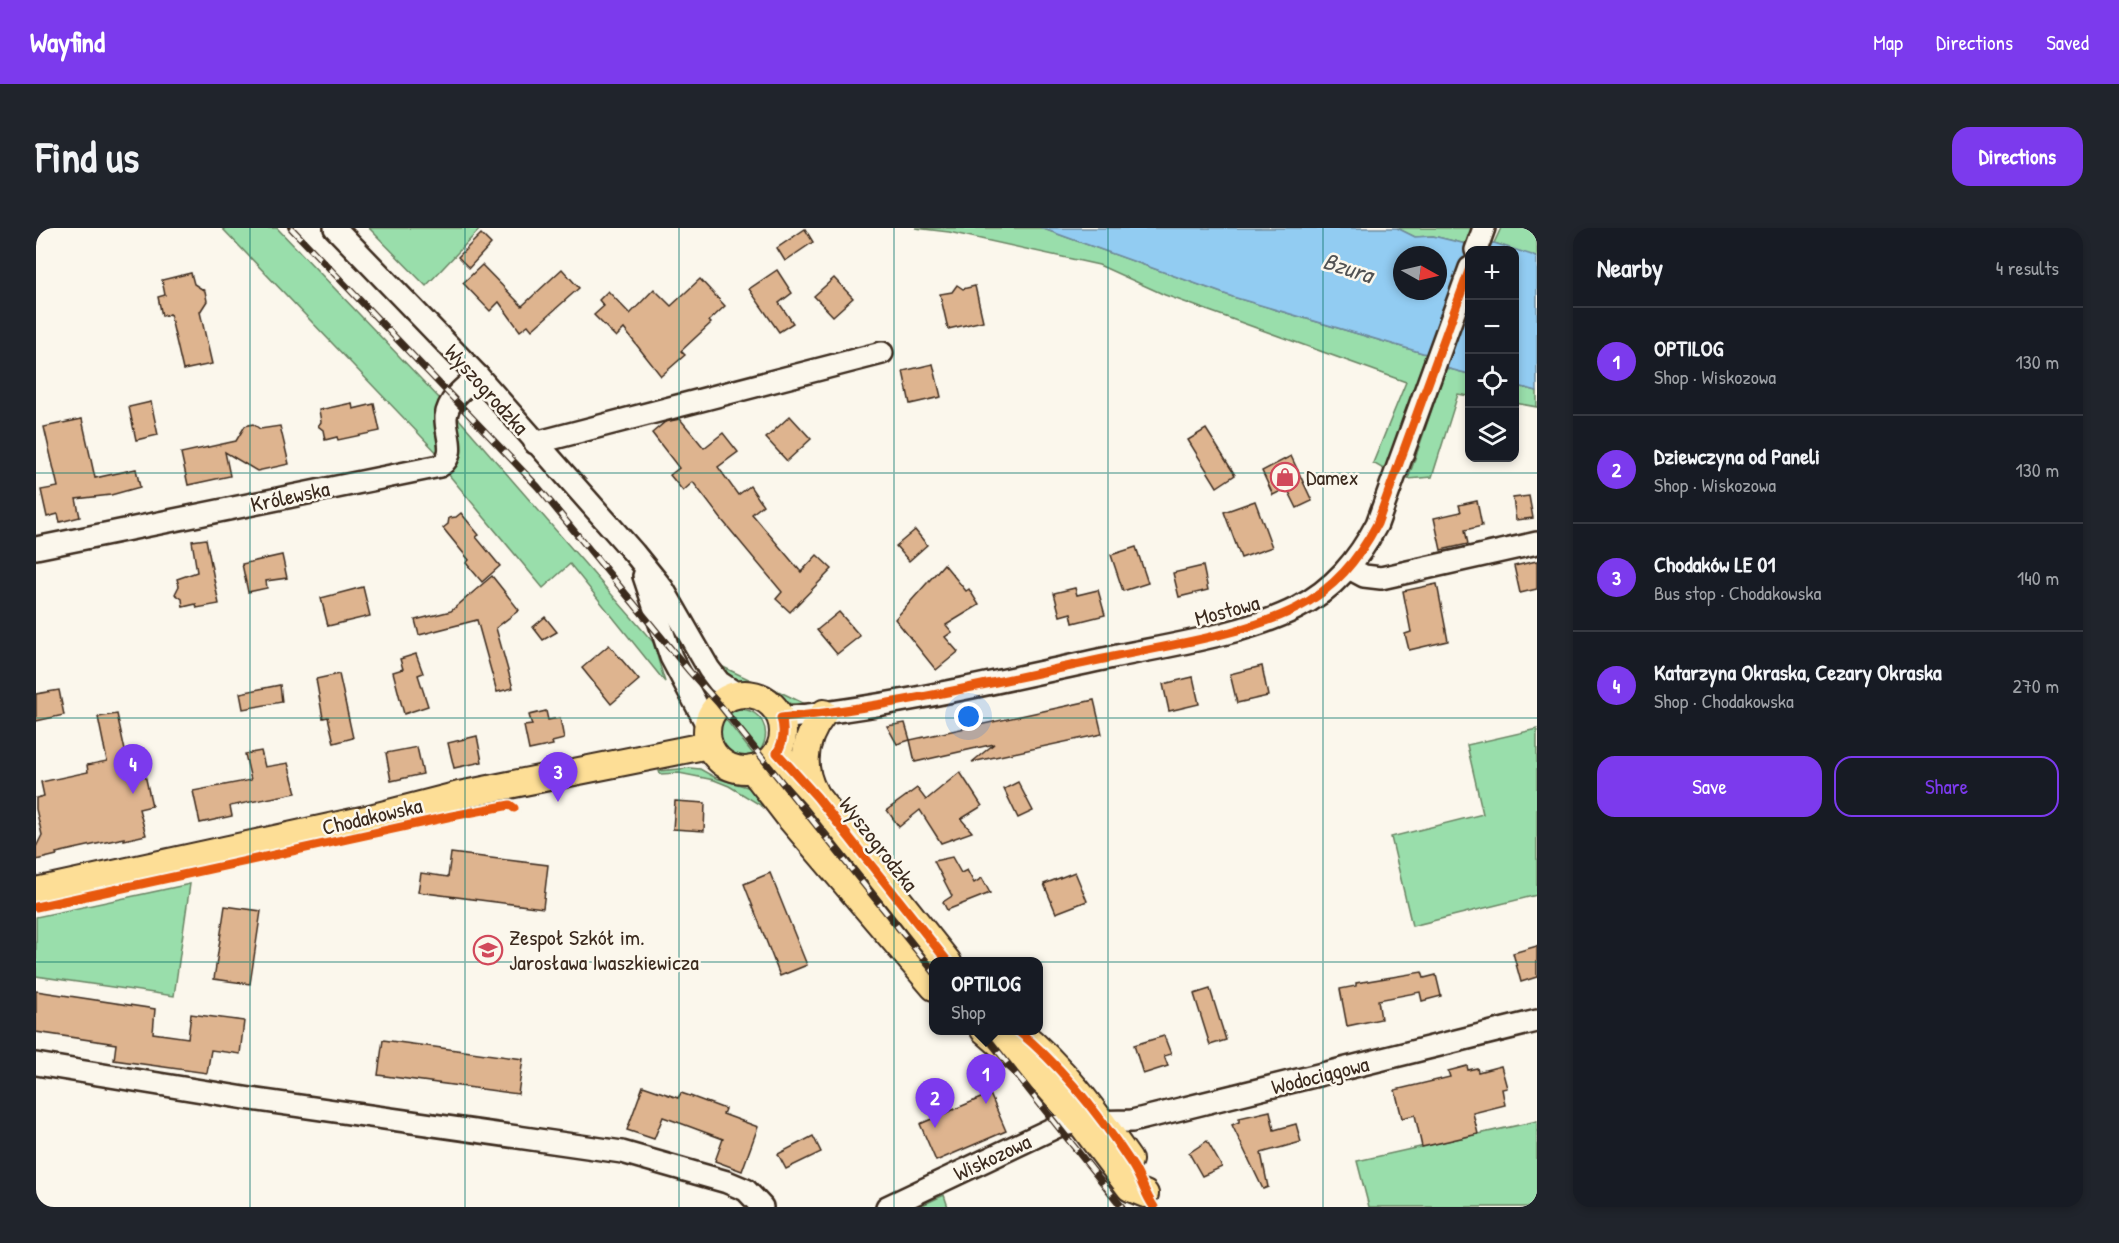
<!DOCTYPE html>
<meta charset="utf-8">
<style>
:root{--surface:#171b24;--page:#20242c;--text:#f1f3f6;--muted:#9ea1a6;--line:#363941;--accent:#7c3aed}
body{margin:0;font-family:"Patrick Hand",sans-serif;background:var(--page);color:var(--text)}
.controls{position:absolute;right:18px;top:18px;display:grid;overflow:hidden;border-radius:12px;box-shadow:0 3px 9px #0003}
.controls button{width:54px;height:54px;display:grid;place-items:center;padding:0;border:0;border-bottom:2px solid var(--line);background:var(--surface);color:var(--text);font:30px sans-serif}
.compass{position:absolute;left:1357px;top:18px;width:54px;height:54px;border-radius:50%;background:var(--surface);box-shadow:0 3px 9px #0003;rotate:98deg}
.you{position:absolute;left:933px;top:489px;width:21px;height:21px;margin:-15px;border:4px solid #fff;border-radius:50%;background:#1a73e8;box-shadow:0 0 0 9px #1a73e833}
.badge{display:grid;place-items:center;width:39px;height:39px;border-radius:50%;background:var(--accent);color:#fff;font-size:20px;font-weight:700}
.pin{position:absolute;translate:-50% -50px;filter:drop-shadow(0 2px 3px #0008)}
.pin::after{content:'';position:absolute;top:32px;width:21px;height:18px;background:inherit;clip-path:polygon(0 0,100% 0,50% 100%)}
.popup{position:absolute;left:893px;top:729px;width:114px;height:78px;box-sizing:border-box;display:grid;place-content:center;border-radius:12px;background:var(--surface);filter:drop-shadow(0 2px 4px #0005);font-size:20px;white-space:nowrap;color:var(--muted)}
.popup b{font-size:22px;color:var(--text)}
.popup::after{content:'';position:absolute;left:50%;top:100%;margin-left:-12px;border:12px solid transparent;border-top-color:var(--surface)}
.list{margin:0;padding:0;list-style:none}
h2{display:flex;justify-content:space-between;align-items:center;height:78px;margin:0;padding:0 24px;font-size:26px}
h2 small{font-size:20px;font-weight:400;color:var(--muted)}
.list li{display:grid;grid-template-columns:39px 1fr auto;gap:18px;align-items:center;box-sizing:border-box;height:108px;padding:0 24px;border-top:2px solid var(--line)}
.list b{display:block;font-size:22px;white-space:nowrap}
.list p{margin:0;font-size:20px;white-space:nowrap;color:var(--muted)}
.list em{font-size:20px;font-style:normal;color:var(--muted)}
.actions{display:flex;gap:12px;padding:18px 24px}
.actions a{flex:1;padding:14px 0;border:2px solid var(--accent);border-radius:18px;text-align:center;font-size:21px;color:var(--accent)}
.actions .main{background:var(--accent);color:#fff}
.icon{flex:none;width:33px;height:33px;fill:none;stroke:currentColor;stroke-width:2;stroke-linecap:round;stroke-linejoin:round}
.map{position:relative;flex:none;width:1501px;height:979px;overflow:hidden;border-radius:18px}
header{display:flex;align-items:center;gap:36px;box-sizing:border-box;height:84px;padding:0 30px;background:var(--accent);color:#fff}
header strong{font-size:28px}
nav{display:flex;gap:33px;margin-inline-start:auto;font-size:21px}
.intro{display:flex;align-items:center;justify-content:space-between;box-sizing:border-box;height:144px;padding:0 36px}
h1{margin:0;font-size:42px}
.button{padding:15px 27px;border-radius:18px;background:var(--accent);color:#fff;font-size:21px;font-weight:700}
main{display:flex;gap:36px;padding:0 36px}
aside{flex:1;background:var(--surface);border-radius:18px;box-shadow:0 3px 9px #0003}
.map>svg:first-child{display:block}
</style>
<header>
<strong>Wayfind</strong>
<nav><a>Map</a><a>Directions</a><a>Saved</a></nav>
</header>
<div class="intro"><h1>Find us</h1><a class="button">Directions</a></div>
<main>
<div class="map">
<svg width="1501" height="979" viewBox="0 0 1501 979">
<rect width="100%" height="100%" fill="#fbf7ec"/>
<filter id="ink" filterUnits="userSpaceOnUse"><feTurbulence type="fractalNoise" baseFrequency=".0167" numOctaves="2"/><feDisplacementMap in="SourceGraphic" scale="12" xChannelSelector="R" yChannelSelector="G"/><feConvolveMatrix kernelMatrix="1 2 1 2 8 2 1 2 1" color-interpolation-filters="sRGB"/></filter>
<g filter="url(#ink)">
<!-- green -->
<g fill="#99deab" stroke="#6a8464" stroke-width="1.5">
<path d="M186,0H241L405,172C394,187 403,211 405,229Z"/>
<path d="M333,0H445L390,58Z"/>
<path d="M879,0H1005L1197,69L1390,126L1349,242L1337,235L1370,154L1129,67L1063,37L913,4Z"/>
<path d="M1361,0H1436L1430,16L1397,8L1379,9Z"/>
<path d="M1465,0H1501V30L1458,15Z"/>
<path d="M1410,140L1433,146V168L1422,166L1396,249L1372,251Z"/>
<path d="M1478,157L1501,163V179L1479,175Z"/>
<path d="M416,183L617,414L629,454L534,336L507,360L408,241Z"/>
<path d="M687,439L721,455L698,453L681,442Z"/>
<path d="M736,460L771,477C757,477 748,475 737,468Z"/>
<path d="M700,481C725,480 737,502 724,523L693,484Z"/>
<path d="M687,488L718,527C690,539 670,512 687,488Z"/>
<path d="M1501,501V667L1376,698L1355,609L1447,586L1431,517Z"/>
<path d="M654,540L664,541L680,550L715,560L744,589L693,558L678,552L643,545L624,546L623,543Z"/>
<path d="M154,656L138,768L0,748V689Z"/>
<path d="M1501,893V979H1333L1321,933Z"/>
<path d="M908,967L912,979H882Z"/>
</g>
<!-- water -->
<path fill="#92ccf2" stroke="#6f8b9d" stroke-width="1.5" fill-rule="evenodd" d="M1005,0H1361L1379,9L1397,8L1430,16L1458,15L1496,27L1501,30V163L1479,157L1478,22H1434L1433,146L1410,140L1390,126L1197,69ZM1366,27H1402V63H1366Z"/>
<!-- building -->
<g fill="#deb48f" stroke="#3b2a1e" stroke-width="1.5">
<path d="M769,1L777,14L749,33L741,20Z"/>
<path d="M445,6L455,16L433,40L422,29Z"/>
<path d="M446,37L486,78L526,41L543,60L496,102L492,97L484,103L463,74L454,83L427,55Z"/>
<path d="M741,42L756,65L743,75L757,95L743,104L713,61Z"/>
<path d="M155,45L158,56L169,63L171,73L164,84L176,136L147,142L134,86L126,88L122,69L129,67L126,52Z"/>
<path d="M798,50L817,70L797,88L778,68Z"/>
<path d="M664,51L689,78L673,93L675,95L645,123L649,127L625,148L588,101L580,109L558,87L568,78L563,72L572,63L594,86L618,61L635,78Z"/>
<path d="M921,57L927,61L939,58L947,93L912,101L904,66L916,64Z"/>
<path d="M897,136L905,169L874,176L867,143Z"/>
<path d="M115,174L122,207L100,212L93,179Z"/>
<path d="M316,175L317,181L338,176L344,203L302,212L301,209L289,212L287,202L282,198L285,194L283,182Z"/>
<path d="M754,188L775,211L751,233L730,210Z"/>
<path d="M46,191L59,250L100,241L104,259L75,267L40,271L44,289L24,294L22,286L11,289L5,262L22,259L8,199Z"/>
<path d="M644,191L668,220L687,205L702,224L682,239L702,267L714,258L727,277L716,286L765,344L781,327L796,341L754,384L740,371L746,364L686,292L657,254L647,263L634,247L643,240L616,205L629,194Z"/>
<path d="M217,196L224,201L244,198L253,236L221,243L189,224L194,248L152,257L145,225L200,213L209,198Z"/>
<path d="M1170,201L1199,247L1181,259L1152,212Z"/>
<path d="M1255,228L1276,273L1261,280L1251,260L1237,267L1226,243Z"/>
<path d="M1493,268L1497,290L1480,292L1477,270Z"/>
<path d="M1219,273L1236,319L1205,330L1188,284Z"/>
<path d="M1441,273L1446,298L1429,302L1432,316L1405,322L1398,290L1425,284L1423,277Z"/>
<path d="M425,285L443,307L440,309L464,338L446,354L430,335L433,332L407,300L412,296L413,290L420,289Z"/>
<path d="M879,302L891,317L873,333L860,318Z"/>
<path d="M170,311L183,376L161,380L160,376L147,379L146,371L139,366L143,358L141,351L161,344L156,313Z"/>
<path d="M1100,319L1112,355L1087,363L1075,327Z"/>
<path d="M246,327L251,350L230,353L231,360L212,364L206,336Z"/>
<path d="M1501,333V361L1484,365L1478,338Z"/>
<path d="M908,336L930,363L933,361L943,377L910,397L916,404L909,409L922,424L900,442L859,391Z"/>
<path d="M1167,338L1172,362L1143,369L1137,345Z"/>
<path d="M456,348L483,382L460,400L477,460L461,464L441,392L383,407L379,392L415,383Z"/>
<path d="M1401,356L1412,413L1373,422L1369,406L1375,404L1367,363Z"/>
<path d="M327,359L334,388L292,398L285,370Z"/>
<path d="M1039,360L1041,367L1062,362L1069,387L1037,395L1035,385L1024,388L1018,365Z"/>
<path d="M803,384L824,408L801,426L781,402Z"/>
<path d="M509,389L521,404L507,412L497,399Z"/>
<path d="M573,417L603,452L575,476L546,440Z"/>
<path d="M380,426L387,445L382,447L392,478L368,486L357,444L367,441L364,431Z"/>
<path d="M1226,438L1232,468L1201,475L1194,446Z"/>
<path d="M303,446L317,510L298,515L292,489L287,490L280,451Z"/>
<path d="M1157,449L1163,476L1133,483L1127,456Z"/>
<path d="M244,457L246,474L207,481L204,465Z"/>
<path d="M23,462L28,487L0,493V466Z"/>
<path d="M1058,472L1066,506L936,534L958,516L879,534L874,512Z"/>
<path d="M510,483L512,492L524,490L528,511L516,514L517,517L493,522L488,498L496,497L493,487Z"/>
<path d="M81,486L90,527L104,524L116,578L103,581L110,607L88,612V610L20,625L21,627L0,632V619L6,607L0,581V570L8,568L5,554L52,544L51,537L71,533L62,489Z"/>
<path d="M869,495L874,512L861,516L851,498Z"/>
<path d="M441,508L446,534L418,540L412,515Z"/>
<path d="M381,519L387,546L355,553L350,525Z"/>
<path d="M225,523L229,539L252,535L260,565L194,578L196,588L164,595L157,563L215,552L209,526Z"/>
<path d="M924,544L946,578L925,591L936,604L905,615L884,582L863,599L851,582L881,560L890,572Z"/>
<path d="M982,554L997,583L982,590L968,561Z"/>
<path d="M639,573L669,575L668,603L637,601Z"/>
<path d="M415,625L512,637L507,680L382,664L385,645L412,649Z"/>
<path d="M916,629L925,645L931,642L938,655L946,650L954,665L911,682L907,674L916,668L898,633Z"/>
<path d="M1039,644L1051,673L1020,685L1008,656Z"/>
<path d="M734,645L771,737L744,748L708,656Z"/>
<path d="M189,678L225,683L214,756L178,751Z"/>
<path d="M1501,718V749L1485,754L1477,725Z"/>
<path d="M1386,744L1388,750L1400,747L1405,768L1386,773L1384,764L1342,772L1345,791L1311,798L1304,761L1320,758V755Z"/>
<path d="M1174,761L1190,812L1174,817L1158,766Z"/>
<path d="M0,763L119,781L117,805L152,810L155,786L208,793L204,826L175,822L171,845L78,832L80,816L0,804Z"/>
<path d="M1128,808L1135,826L1128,828L1132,838L1107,846L1098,817Z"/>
<path d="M347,812L487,831L482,866L342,847Z"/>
<path d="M1431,838L1432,842L1441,840L1442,844L1465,838L1471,860L1466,861L1469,877L1437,885L1442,906L1386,919L1379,887L1366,890L1359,862L1414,849L1412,843Z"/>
<path d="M607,858L642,870L645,865L654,868L689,881L687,886L722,899L706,943L679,933L687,911L644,895L627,889L618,911L591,902Z"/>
<path d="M954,866L970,903L900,933L884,896Z"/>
<path d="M1234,883L1238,902L1260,896L1265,914L1225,925L1232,959L1227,961L1196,897L1203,894V890Z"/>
<path d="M777,908L785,924L750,941L742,926Z"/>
<path d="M1171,913L1186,939L1166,948L1153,925Z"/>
</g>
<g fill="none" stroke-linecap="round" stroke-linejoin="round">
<!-- minor casing -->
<g stroke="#3b2a1e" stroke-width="26">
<g id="minor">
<path d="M299,0L442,148L598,325L627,361L673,441L683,454L701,466"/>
<path d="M1440,22L1448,0"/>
<path d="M499,215L846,125"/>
<path d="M0,320L404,238C422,226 409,206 410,189C412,171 429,159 442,148"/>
<path d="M1313,340L1328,348L1345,350L1501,315"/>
<path d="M608,348L635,429L671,497"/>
<path d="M745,490C857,479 967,452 1077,429C1134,417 1210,406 1261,380C1298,361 1322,332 1341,296L1434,40"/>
<path d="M0,836L215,871L586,924L691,954L710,962L726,979"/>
<path d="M851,979L1022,898L1044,894L1096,893L1501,793"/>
</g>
</g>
<!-- major casing -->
<g stroke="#3b2a1e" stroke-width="30">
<g id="major">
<circle cx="709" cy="504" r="38"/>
<path d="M741,525L781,569L912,734"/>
<path d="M716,541L754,590L898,759"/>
<path d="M778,564C763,536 769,509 788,485"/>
<path d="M0,663L326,592L423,567L673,517"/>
<path d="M948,802L1011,857L1044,894L1094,960L1109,966"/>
<path d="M981,802C1027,839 1060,885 1093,932"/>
</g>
</g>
<!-- minor -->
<use href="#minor" stroke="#fbf7ec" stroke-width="21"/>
<!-- major -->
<use href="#major" stroke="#fdde96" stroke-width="26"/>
<!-- rail casing -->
<g stroke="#3b2a1e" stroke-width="7">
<g id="rail">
<path d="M255,0L502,259L654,444L683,476L898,744"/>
<path d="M945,802L1086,979"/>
</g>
</g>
<!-- rail -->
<use href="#rail" stroke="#fbf7ec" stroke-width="4.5" stroke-dasharray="14" stroke-linecap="butt"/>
<!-- cycleway casing -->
<g stroke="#fbf7ec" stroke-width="13">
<g id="cycleway">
<path d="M0,679L416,588L474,577L478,580"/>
<path d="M912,734L781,569L741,525C748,513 749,502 745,490C857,479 967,452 1077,429C1134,417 1210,406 1261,380C1298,361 1322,332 1341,296L1434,40"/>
<path d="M981,802C1027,839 1063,886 1095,935C1105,949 1108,965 1118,979"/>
</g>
</g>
<!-- cycleway -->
<use href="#cycleway" stroke="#e8590c" stroke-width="9"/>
</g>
</g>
<!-- grid -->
<path fill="none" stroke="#0f766e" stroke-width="1.5" stroke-opacity="0.55" d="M214,0V979M429,0V979M643,0V979M858,0V979M1072,0V979M1287,0V979M0,245H1501M0,490H1501M0,734H1501"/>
<!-- icons -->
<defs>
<g id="shop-ring" transform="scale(1.5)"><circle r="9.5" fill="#fbf7ec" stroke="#d1495b" stroke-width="1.5"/><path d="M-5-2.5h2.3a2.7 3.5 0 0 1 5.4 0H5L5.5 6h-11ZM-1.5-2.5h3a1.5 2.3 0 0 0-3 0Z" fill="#d1495b"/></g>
<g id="school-ring" transform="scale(1.5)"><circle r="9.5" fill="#fbf7ec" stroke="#d1495b" stroke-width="1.5"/><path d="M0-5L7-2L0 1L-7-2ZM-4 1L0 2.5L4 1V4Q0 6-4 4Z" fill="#d1495b"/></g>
</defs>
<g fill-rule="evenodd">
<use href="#shop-ring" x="1249" y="249"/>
<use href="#school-ring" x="452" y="722"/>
</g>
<g text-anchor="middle" stroke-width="5" stroke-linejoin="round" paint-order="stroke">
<!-- street labels -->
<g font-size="22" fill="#3b2a1e" stroke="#fbf7ec">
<text transform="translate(451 161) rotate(48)" y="8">Wyszogrodzka</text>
<text transform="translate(254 268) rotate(-12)" y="8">Królewska</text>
<text transform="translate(1191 382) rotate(-15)" y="8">Mostowa</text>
<text transform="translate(336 588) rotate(-13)" y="8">Chodakowska</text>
<text transform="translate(843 616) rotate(52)" y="8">Wyszogrodzka</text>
<text transform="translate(1284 847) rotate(-14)" y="8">Wodociągowa</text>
<text transform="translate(956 929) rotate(-25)" y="8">Wiskozowa</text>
</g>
<!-- poi labels -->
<g font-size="22" fill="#3b2a1e" stroke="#fbf7ec" text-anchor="start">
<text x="1270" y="257">Damex</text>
<text x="473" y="717">Zespoł Szkół im.<tspan x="473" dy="25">Jarosława Iwaszkiewicza</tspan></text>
</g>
<!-- water labels -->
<g font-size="24" font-style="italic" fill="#515253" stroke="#fbf7ec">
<text transform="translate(1312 40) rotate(18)" y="8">Bzura</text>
</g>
</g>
</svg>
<div class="controls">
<button>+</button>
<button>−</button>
<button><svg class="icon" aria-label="locate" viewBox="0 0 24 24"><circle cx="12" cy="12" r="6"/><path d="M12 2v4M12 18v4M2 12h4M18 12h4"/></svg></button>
<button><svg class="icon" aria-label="layers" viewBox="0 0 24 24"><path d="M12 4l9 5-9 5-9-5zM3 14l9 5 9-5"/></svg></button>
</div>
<svg class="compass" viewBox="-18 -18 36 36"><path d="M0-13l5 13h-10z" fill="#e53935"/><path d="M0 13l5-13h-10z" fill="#9ea1a6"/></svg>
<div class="you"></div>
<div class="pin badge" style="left:950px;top:876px">1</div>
<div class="popup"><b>OPTILOG</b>Shop</div>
<div class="pin badge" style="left:899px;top:900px">2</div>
<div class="pin badge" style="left:522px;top:574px">3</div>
<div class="pin badge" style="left:97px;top:566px">4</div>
</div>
<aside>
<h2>Nearby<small>4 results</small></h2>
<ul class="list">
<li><span class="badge">1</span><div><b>OPTILOG</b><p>Shop · Wiskozowa</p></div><em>130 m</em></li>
<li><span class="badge">2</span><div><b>Dziewczyna od Paneli</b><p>Shop · Wiskozowa</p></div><em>130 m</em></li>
<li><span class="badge">3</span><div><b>Chodaków LE 01</b><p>Bus stop · Chodakowska</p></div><em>140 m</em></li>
<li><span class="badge">4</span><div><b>Katarzyna Okraska, Cezary Okraska</b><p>Shop · Chodakowska</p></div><em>270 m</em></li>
</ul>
<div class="actions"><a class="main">Save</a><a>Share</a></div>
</aside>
</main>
